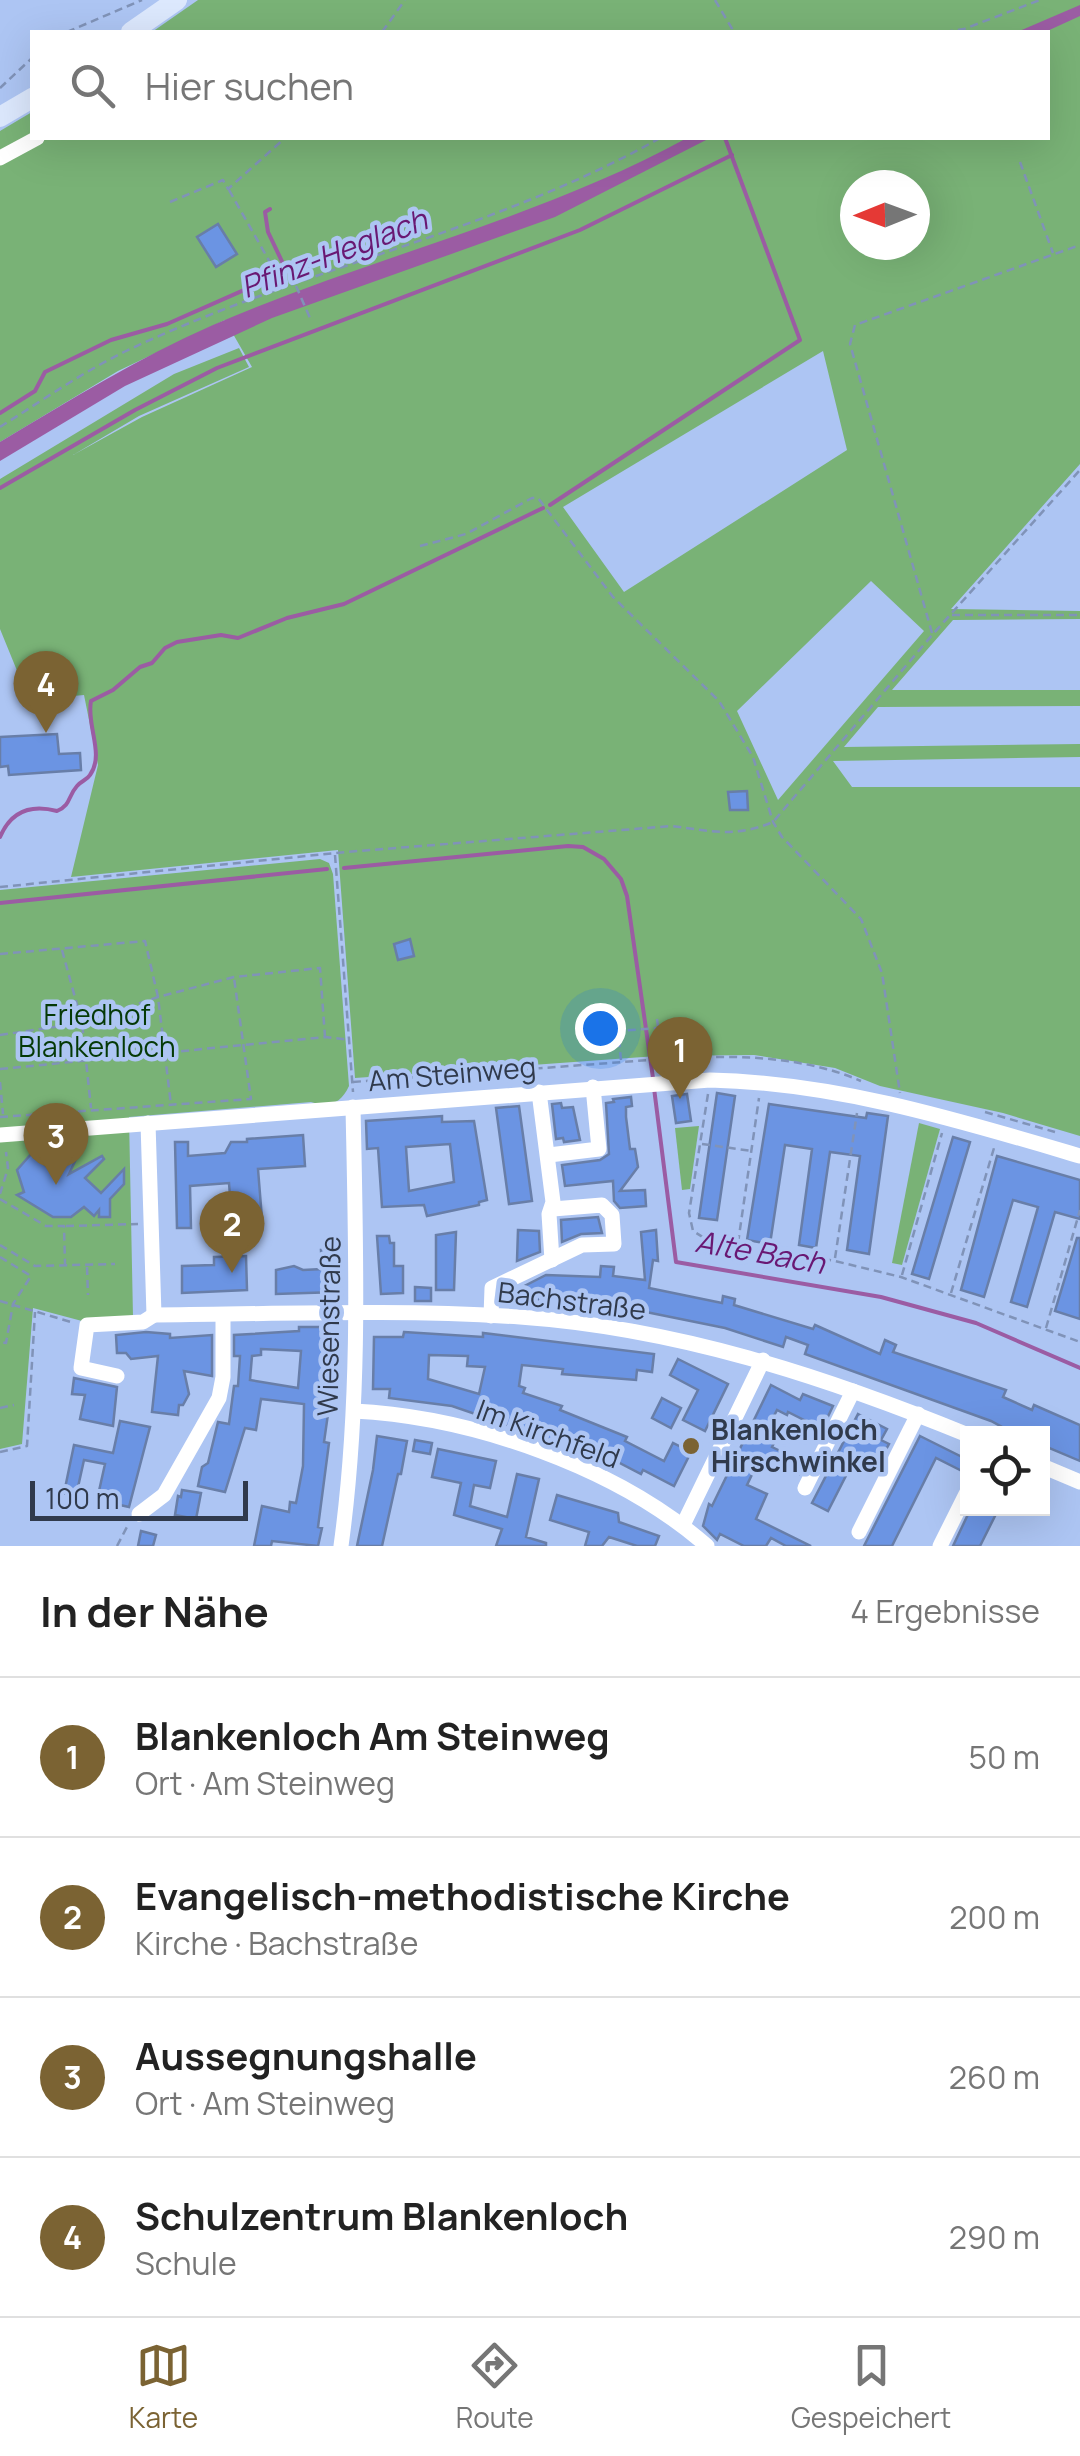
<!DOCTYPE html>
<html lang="de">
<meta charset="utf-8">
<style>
:root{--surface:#fff;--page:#f6f6f6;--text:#222;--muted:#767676;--line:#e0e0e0;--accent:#7b6333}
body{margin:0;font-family:Manrope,sans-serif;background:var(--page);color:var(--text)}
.controls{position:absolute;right:30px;bottom:30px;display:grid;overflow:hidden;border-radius:0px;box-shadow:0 10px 40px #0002}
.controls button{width:90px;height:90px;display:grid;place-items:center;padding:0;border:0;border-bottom:2px solid var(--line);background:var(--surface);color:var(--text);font:50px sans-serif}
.compass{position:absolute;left:840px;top:170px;width:90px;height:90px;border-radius:50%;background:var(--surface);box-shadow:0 10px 40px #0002;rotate:269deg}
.scale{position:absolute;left:30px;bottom:25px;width:218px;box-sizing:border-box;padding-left:10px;border:5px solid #303a4c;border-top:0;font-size:28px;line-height:35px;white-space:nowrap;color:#303a4c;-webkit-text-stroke:8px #adc5f3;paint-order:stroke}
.you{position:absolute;left:600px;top:1028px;width:35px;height:35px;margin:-25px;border:8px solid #fff;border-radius:50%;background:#1a73e8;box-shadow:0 0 0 15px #1a73e833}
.badge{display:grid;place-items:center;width:65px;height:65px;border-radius:50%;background:var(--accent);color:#fff;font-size:32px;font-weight:700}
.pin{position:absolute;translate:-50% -82px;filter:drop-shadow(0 2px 5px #0008)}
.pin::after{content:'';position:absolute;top:52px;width:35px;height:30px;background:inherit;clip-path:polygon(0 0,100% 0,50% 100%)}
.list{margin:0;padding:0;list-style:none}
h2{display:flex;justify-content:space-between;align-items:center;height:130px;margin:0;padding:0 40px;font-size:42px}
h2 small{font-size:32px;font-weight:400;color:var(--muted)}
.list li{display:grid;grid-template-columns:65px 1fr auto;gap:30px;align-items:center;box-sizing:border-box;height:160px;padding:0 40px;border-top:2px solid var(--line)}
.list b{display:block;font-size:38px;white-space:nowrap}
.list p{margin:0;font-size:32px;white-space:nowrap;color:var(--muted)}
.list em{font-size:32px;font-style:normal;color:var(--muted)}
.icon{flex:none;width:55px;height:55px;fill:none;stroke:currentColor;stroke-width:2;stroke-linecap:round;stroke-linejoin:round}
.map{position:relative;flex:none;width:1080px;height:1546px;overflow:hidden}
.search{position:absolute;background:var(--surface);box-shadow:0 10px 40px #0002;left:30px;right:30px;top:30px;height:110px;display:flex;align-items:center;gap:25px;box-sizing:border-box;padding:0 35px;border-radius:0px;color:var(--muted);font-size:38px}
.sheet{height:770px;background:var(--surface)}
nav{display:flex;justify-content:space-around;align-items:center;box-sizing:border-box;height:140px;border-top:2px solid var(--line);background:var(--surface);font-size:28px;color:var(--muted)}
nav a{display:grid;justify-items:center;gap:5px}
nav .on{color:var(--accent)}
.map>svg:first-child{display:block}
</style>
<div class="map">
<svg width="1080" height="1546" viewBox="0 0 1080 1546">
<rect width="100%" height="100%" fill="#adc5f3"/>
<!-- green -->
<g fill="#79b276" fill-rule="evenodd">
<path d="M198,0H1080V464L951,609L1080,611V619L953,620L892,690H1080V706L878,707L844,747L1080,744V757L833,761L852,787H1080V1136L1003,1113L880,1086L835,1068L754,1055L657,1056L355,1078L338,850L71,877L98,765L84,695L29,700L0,629V479L174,374L239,348L249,367L139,416L73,455L142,417L252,367L225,320L118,371L0,442V131L32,112V138H1048V32H152ZM855,185H915V245H855ZM823,351L847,450L624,592L563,507ZM871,581L924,631L778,800L737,711Z"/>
<path d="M320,859L329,863L333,874L349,1086C341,1104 328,1108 311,1102L129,1117L133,1317L82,1321L33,1308L22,1444L0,1449V890Z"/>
<path d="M919,1123L940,1129L902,1265L892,1263Z"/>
<path d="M699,1126L690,1189L682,1190L675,1128Z"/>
</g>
<!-- water -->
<g fill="#9b5ca3">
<path d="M1080,5V16L1045,32H1017Z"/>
<path d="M687,138H710L555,217L272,318L125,386L0,461V442C70,400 138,358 213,325C370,257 537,220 687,138Z"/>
</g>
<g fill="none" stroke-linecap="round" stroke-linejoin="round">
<!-- stream -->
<g stroke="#9b5ca3" stroke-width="4">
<path d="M270,209L265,212L268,232L287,272"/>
<path d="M279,274L295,269L298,273"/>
<path d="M0,413L35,391L45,372L111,340L167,324L269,279"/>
<path d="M0,488L135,410L217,368L580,230L732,155"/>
<path d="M550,505L800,340L725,138"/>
<path d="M0,837C11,811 31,804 57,811C71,805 68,796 77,786C81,781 87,780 90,775C105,754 86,725 91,701L113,690L140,667L152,663L165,648L177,642L221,635L238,638L287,618L344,604L543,508"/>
<path d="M344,868L568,846L583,847L604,859L621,879L627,896L653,1078"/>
<path d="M0,903L327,869"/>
<path d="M654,1088L676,1262L881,1297L976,1323L1080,1368"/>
</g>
</g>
<!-- building -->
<g fill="#6b94e3" stroke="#687ea8" stroke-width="2.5" fill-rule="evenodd">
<path d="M218,224L237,254L216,267L197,237Z"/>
<path d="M57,734L59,754L80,753L81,770L9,775L8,766L0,767V737Z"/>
<path d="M747,791L748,810H730L728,792Z"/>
<path d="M410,939L414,956L398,960L394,944Z"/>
<path d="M717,1093L735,1096L717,1220L699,1218Z"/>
<path d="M687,1094L691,1121L676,1123L672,1096Z"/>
<path d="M631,1097L632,1106L626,1107V1117L630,1149H635L638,1167L620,1191L645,1190L646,1206L620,1208L614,1201L613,1181L565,1186L562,1165L600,1160L609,1154L606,1103L614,1102L613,1099Z"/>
<path d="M561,1103L562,1108L573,1107L580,1140L564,1142L563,1138L556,1139L552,1104Z"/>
<path d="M769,1104L866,1118L867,1113L888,1116L869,1254L847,1250L860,1156L830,1152L816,1248L799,1245L812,1149L785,1145L770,1244L747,1240Z"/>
<path d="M519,1106L532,1201L509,1204L496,1108Z"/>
<path d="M442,1116V1122L474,1121L487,1200L479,1202V1205L427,1216L424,1205L382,1207L378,1148L367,1149L366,1121ZM450,1144L454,1182L409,1191L406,1147Z"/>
<path d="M303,1135L305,1166L258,1169L262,1219L232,1222L229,1183L190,1186L191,1228H177L175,1142H188V1156L225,1153L231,1142H247V1139Z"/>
<path d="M953,1137L970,1142L929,1279L912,1274Z"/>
<path d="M32,1153L56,1175L54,1154L77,1157L69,1174L102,1156L104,1159L85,1178L101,1193L124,1169V1184L110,1199V1217H99V1210L94,1216L84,1207L71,1217H53L17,1195L24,1192L17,1170Z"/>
<path d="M997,1156L1080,1180V1219L1055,1212L1027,1307L1011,1302L1038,1207L1013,1200L984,1297L961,1290Z"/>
<path d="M598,1217L602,1233L581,1234L562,1242L561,1220Z"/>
<path d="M518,1230L539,1231L540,1252L517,1261Z"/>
<path d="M656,1230L658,1261L653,1260L649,1288L722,1303L723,1296L735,1299L734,1305L813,1329L815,1325L880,1354L885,1340L896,1345L893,1352L1006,1390L1003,1397L1032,1410L1034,1405L1080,1425V1461L1042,1445V1434H1015L991,1421L805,1354L808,1345L786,1337L783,1347L725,1328L646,1312L505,1296L546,1275L600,1277L601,1266L614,1267L613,1276L645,1280L641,1232Z"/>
<path d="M456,1232L454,1290H436V1235Z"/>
<path d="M377,1236H389L390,1243H394V1266H403V1293L381,1294Z"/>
<path d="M1077,1238H1080V1319L1055,1311Z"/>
<path d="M335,1249L337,1292L276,1294V1270L294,1266L303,1270L322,1269L321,1250Z"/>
<path d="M246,1256L247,1290L182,1293V1266L214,1265V1257Z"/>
<path d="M415,1287L431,1288V1301H415Z"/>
<path d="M299,1327H333L332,1386L324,1442L329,1443L318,1527L322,1528L318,1546L272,1541L271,1546H254L262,1506L289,1512L290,1502L296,1503L303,1466L304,1404L261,1399L256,1430L245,1428L225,1492L198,1486L202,1467L208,1463L218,1422L229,1424L234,1386H238L240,1356H234V1335L299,1331ZM261,1349L301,1351L298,1388L250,1380L252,1356L261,1355Z"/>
<path d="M146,1332L170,1334V1338L212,1335V1376L184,1371L189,1394L183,1405H179L178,1415L152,1412L158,1356L131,1359L126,1353H117L116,1335Z"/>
<path d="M404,1332L483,1337V1333L654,1354L652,1372L637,1370L636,1380L562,1374L563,1369L522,1365L519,1386L525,1388L523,1393L562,1406L560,1410L627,1437L625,1441L664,1461L673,1443L691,1452L674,1486L643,1470L641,1474L614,1460L617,1454L581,1439L577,1449L452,1406L389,1398L390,1389H373L374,1337H403ZM429,1355L468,1356L467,1366L485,1367L479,1394L428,1379Z"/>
<path d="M678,1359L728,1384L705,1431L683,1420L698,1390L670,1375Z"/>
<path d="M74,1378L117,1387L113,1426L80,1419L85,1395L72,1394Z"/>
<path d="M771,1385L800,1400L803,1394L833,1406L822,1429L788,1412L787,1415L777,1410L765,1434L776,1439L772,1447L805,1463L799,1474L767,1458L764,1463L759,1460L747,1485L767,1494L756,1519L811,1546H786L771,1538L766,1546H744L720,1534L717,1540L703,1526L709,1504L712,1506Z"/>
<path d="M662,1398L681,1408L671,1428L652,1418Z"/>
<path d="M858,1414L887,1429L881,1440L889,1444L878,1464L862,1455L854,1460L828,1511L812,1503Z"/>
<path d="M120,1421L150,1427L129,1507L97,1500L105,1464L84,1460L76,1496L64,1493L74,1445L113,1453Z"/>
<path d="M377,1436L407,1441L401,1474H398L382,1546H357L373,1470Z"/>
<path d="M920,1436L968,1460V1474L936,1458L892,1546H864Z"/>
<path d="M415,1440L432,1443L430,1454L413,1451Z"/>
<path d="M438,1449L496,1461L490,1488L474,1485L470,1506L507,1517L517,1474L539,1479L526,1537L546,1543V1546H496L502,1529L454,1515L461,1483L432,1477Z"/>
<path d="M182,1490L201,1493L196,1519L175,1515L178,1496L181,1497Z"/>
<path d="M557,1495L618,1513L619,1522L659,1536L655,1546H637L609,1537L602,1546H585L589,1532L550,1520Z"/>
<path d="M971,1508H999L980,1546H953Z"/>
<path d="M141,1531L156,1535L153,1546H138Z"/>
</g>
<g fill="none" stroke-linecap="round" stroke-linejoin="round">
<!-- path -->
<g stroke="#8093b8" stroke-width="2.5" stroke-dasharray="8 5" stroke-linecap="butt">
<path d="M715,0L734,32"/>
<path d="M67,32L142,0"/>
<path d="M382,32L405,0"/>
<path d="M945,32L964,29L1040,0"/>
<path d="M0,88L32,58"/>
<path d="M1020,162L1053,253"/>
<path d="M229,190L284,287"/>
<path d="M170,202L223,180L228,189L285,138"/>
<path d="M296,286L310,318"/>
<path d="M0,427C40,402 81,373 124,352C297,269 492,233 660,138"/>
<path d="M420,546L466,534L532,498H538L613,597L719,701L753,757L773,822L782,837L861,919L882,973L900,1093"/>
<path d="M952,615H1080"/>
<path d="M932,633L850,344L855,325L1080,245"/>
<path d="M335,855L353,1092"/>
<path d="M0,887L346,852L672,826C711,831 735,838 773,822L933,634L1080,470"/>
<path d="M62,950L82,1023L91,1108"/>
<path d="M0,954L145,941L158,997L171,1105"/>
<path d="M657,1019L663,1067"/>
<path d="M0,1035L82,1023L158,997L234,977L320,968L325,1037"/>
<path d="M621,1060L618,1031L657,1028"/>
<path d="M0,1069L325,1037L350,1040"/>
<path d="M0,1082L3,1114"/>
<path d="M353,1082C429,1076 506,1071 582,1065C672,1059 775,1044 861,1081"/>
<path d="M708,1094L689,1213L693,1231L706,1239L835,1261L901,1277L1080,1342"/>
<path d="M985,1112L1055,1132"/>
<path d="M0,1117L251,1099L234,978"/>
<path d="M702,1144L752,1151"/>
<path d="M0,1194L8,1168L6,1152"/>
<path d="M0,1199L46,1226H64L65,1264"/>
<path d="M66,1226L138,1224"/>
<path d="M738,1243L759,1098"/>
<path d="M0,1245L35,1266L115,1264"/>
<path d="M0,1257L31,1276L13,1304L6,1343L0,1342"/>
<path d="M835,1258L857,1113"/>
<path d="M87,1267L88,1295"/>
<path d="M902,1275L942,1133"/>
<path d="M951,1293L994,1148"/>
<path d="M0,1301L71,1322"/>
<path d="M1046,1328L1080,1210"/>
<path d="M0,1408L14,1405"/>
<path d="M0,1452L27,1446L35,1312"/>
<path d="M117,1546L128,1525"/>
</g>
<!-- minor -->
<g stroke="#fff" stroke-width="15">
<path d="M0,158L37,138"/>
<path d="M539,1092L553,1202L549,1214L552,1260"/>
<path d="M148,1123L154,1315C276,1314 398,1309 520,1317C676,1328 824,1376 968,1435"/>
<path d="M0,1135L710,1080C838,1083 958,1120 1080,1156"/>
<path d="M549,1155L599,1149L593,1087"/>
<path d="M491,1316L492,1288L582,1245L614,1244L612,1215L602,1205L553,1209"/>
<path d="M117,1376L81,1368L87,1325L143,1322L154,1315"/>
<path d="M354,1411C473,1417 617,1467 707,1546"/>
<path d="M1042,1466L1080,1482"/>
<path d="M805,1488L853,1391"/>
<path d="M139,1514L164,1495L219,1398L223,1377V1315"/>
<path d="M683,1525L763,1360"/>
<path d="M859,1532L918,1414"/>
<path d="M341,1546C361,1400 356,1254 353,1107"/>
<path d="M940,1546L968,1490"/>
</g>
<!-- major -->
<g stroke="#dce8fd" stroke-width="20">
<path d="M131,32L177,0"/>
<path d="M0,117L32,98"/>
</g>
</g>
<!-- markers -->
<circle fill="#7b6333" stroke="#adc5f3" stroke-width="4" cx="691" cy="1446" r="10"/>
<g text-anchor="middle" stroke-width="9" stroke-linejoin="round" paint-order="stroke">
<!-- park labels -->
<g font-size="28" fill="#053906" stroke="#adc5f3">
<text x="97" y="1025">Friedhof<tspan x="97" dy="32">Blankenloch</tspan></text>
</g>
<!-- street labels -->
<g font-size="28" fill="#303a4c" stroke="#adc5f3">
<text transform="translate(452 1074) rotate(-5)" y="10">Am Steinweg</text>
<text transform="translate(572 1301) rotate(7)" y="10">Bachstraße</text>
<text transform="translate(329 1326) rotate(-89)" y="10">Wiesenstraße</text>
<text transform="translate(548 1434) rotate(20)" y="10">Im Kirchfeld</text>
</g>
<!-- poi labels -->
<g font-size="28" font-weight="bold" fill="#303a4c" stroke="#adc5f3" text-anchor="start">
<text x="711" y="1440">Blankenloch<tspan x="711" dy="32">Hirschwinkel</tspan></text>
</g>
<!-- water labels -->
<g font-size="30" font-style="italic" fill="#691873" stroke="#adc5f3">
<text transform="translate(334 254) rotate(-21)" y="10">Pfinz-Heglach</text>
<text transform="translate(760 1253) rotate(10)" y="10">Alte Bach</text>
</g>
</g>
</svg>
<div class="controls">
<button><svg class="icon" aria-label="locate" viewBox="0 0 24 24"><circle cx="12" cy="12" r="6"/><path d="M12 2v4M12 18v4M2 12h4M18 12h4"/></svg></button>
</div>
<svg class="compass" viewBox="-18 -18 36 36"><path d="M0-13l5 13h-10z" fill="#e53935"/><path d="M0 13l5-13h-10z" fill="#767676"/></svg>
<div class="scale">100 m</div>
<div class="you"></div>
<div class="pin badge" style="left:680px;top:1099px">1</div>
<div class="pin badge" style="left:232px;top:1273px">2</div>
<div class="pin badge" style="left:56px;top:1185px">3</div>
<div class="pin badge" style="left:46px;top:733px">4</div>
<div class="search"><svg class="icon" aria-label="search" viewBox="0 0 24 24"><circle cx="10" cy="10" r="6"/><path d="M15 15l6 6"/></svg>Hier suchen</div>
</div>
<section class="sheet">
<h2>In der Nähe<small>4 Ergebnisse</small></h2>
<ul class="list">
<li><span class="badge">1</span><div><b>Blankenloch Am Steinweg</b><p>Ort · Am Steinweg</p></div><em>50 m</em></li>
<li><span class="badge">2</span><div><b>Evangelisch-methodistische Kirche</b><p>Kirche · Bachstraße</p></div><em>200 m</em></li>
<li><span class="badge">3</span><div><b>Aussegnungshalle</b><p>Ort · Am Steinweg</p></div><em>260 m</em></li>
<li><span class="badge">4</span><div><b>Schulzentrum Blankenloch</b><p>Schule</p></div><em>290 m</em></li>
</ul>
</section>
<nav>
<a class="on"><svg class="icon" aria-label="map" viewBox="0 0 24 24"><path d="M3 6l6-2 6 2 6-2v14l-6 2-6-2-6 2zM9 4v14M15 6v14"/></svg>Karte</a>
<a><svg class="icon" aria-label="directions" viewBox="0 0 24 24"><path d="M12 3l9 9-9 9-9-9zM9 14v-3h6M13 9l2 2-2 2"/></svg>Route</a>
<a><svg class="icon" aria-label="saved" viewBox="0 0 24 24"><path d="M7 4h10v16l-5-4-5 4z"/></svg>Gespeichert</a>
</nav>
